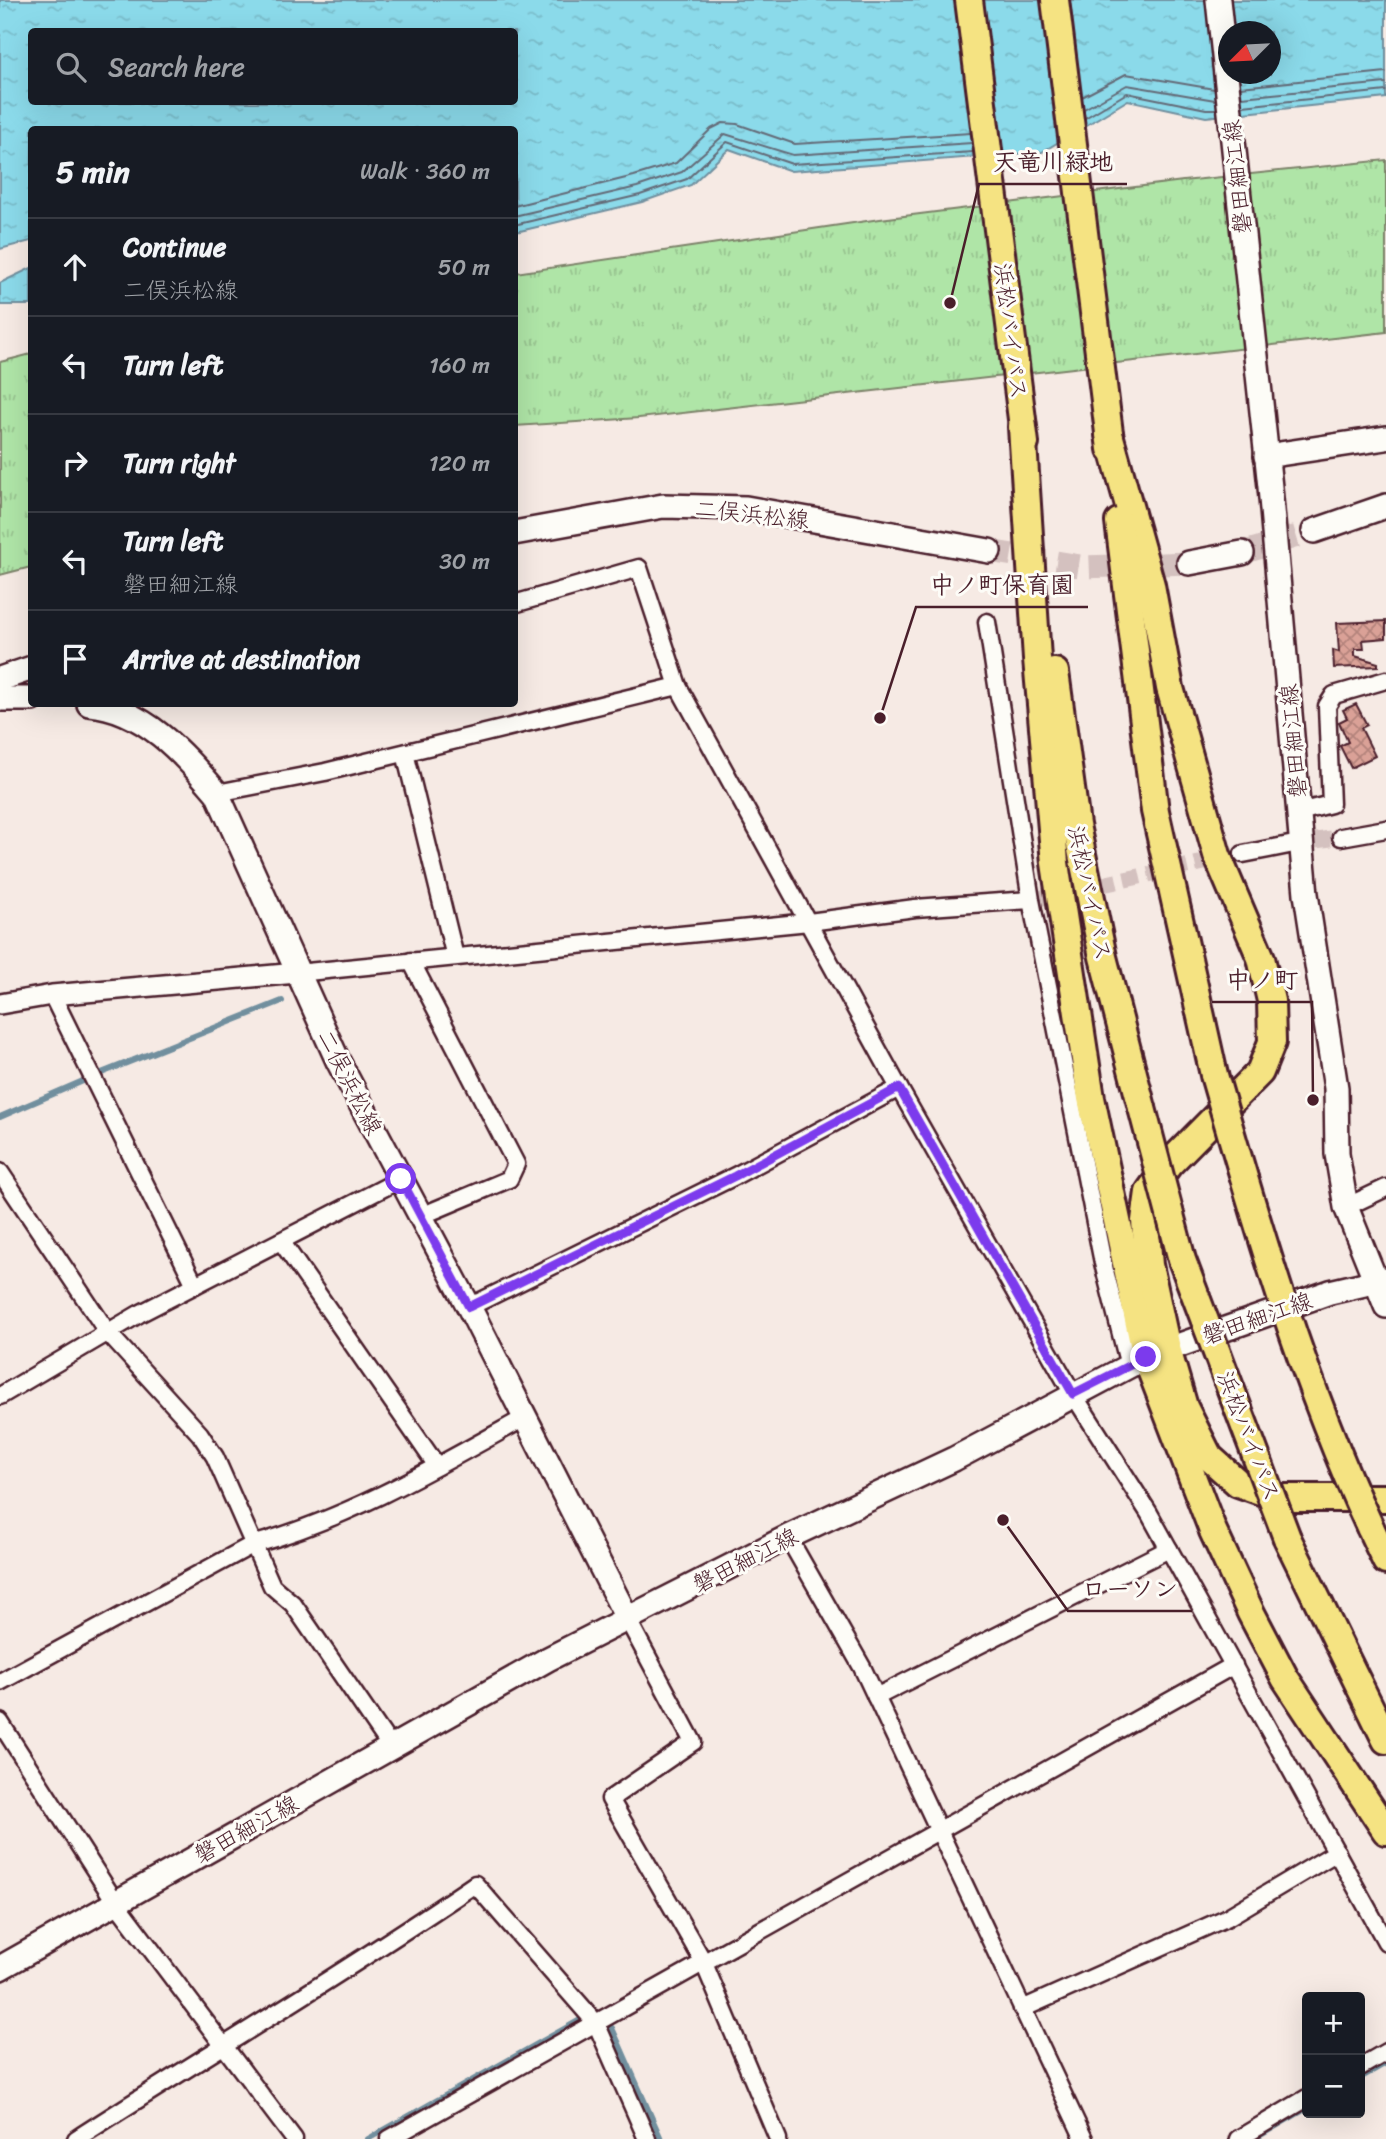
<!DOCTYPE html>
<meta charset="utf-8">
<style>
:root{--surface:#171b24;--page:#242831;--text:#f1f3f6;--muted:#9ea1a6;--line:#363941}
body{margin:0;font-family:Sriracha,"Klee One",sans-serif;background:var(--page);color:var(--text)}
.controls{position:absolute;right:21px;bottom:21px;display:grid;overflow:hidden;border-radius:7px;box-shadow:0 7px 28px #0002}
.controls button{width:63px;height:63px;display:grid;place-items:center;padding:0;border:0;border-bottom:2px solid var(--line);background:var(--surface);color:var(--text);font:35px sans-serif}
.compass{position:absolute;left:1218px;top:21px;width:63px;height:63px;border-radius:50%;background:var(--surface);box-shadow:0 7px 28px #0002;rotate:246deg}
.stop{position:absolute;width:21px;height:21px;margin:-16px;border:5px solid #7c3aed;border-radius:50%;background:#fff}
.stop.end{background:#7c3aed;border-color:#fff;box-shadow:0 2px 7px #0008}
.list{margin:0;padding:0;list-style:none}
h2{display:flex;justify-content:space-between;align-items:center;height:91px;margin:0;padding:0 28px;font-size:30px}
h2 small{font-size:23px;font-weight:400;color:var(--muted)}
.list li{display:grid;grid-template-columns:46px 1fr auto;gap:21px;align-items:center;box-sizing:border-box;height:98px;padding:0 28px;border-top:2px solid var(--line)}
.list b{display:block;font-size:26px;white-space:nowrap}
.list p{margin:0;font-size:23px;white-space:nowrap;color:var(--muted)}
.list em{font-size:23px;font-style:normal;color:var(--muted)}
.icon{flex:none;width:38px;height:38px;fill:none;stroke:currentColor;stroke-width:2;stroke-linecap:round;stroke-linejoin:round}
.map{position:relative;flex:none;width:1386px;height:2139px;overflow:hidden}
.search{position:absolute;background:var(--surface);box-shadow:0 7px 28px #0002;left:28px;top:28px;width:490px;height:77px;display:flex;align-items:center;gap:18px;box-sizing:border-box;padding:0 24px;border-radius:7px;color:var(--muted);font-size:26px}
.panel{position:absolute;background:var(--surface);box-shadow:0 7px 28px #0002;left:28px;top:126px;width:490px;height:581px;border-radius:7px}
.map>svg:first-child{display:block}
</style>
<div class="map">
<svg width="1386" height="2139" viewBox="0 0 1386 2139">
<defs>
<pattern id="park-tufts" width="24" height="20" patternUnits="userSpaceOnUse" patternTransform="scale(1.75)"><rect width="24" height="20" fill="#afe5a7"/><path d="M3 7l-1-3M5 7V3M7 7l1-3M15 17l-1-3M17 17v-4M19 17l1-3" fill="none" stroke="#98c490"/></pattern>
<pattern id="water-ripples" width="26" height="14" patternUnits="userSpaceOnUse" patternTransform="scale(1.75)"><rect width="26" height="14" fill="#8bdaea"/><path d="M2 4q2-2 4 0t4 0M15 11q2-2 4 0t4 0" fill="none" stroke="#79bbc9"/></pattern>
<pattern id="building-cross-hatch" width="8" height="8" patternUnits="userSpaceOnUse" patternTransform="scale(1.75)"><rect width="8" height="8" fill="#daa197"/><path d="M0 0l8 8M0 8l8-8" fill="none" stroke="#b3837b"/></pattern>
</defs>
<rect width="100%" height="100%" fill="#f6eae4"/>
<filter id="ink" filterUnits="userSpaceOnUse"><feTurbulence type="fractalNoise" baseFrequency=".0143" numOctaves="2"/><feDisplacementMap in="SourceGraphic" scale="14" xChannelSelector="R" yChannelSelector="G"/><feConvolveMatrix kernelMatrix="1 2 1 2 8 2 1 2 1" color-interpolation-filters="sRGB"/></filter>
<g filter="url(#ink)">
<!-- park -->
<g fill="url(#park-tufts)" stroke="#7c8269" stroke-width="2">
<path d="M1386,160V332L639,418L515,426V273L880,219L1183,181Z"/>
<path d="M31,354V567L0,575V362Z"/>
</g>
<!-- water -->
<g fill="url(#water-ripples)" stroke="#718f9e" stroke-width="2" fill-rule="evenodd">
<path d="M0,0H1386V98L1206,117L1128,100L1042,152L791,171L729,149L691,185L642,202L516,232L514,130H32L31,241L0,249ZM32,32H514V102H32ZM1228,32H1270V74H1228Z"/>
<path d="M31,268V305H0V283Z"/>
</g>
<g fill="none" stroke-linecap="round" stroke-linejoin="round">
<!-- shore -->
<g stroke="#646a77" stroke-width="2">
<path d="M1240,87L1386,72"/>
<path d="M1082,97L1126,74L1214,89"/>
<path d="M1242,97L1386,83"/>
<path d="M1243,106L1386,91"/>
<path d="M1084,109L1127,85L1215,100"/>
<path d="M1085,118L1127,93L1206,109H1216"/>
<path d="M514,206L634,176L676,163L711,129L723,123L737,124L795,144L971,133"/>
<path d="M514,216L637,187L682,172L725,134L793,155L972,143"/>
<path d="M514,225L640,195L687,179L727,142L792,164L973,152"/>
</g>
<!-- stream -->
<g stroke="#718f9e" stroke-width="6">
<path d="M99,1074L282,1001"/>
<path d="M0,1117L83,1081"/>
<path d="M612,2028L661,2139"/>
<path d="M1360,2078L1386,2063"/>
<path d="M368,2139L580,2020"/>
<path d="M1254,2139L1307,2108"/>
</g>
</g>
<!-- building -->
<g fill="url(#building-cross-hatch)" stroke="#4a1f2b" stroke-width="2">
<path d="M1386,621V638L1363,640L1364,649H1355V656L1378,663V666L1334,668L1333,650L1339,652L1337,623Z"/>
<path d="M1356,704L1367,725L1361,728L1375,756L1351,768L1340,746L1348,742L1339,722L1347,718L1343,710Z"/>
</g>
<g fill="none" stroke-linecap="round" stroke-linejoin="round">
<!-- minor-tunnel -->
<g stroke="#d4c1bf" stroke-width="16" stroke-dasharray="16 8" stroke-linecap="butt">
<path d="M1291,844L1341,837"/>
<path d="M1031,900L1243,854"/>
</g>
<!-- secondary-tunnel -->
<g stroke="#d4c1bf" stroke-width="23" stroke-dasharray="23 11" stroke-linecap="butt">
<path d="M989,551L1085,567L1189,563"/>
<path d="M1242,553L1314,531"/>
</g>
<!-- minor casing -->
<g stroke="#4a1f2b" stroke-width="21">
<g id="minor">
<path d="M987,622L1031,900L1103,1263L1129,1366"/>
<path d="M405,753L455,957"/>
<path d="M217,793L325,772L678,686"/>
<path d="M1299,812L1331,804L1327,706L1334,695L1386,680"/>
<path d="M1341,837L1386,829"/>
<path d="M1243,854L1289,845"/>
<path d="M411,961L516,1164L509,1179L421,1216"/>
<path d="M297,973L809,922L915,908L1031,900"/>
<path d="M52,995L195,1285"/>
<path d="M899,1088L1073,1394L1149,1513L1386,1942"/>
<path d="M0,1172L108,1333L200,1434L215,1457L272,1586L293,1604L391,1747"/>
<path d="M1346,1207L1386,1188"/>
<path d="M281,1241L437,1466"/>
<path d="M469,1307L735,1176L899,1088L678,686L639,568L514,604"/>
<path d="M0,1396L139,1314L401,1179"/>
<path d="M788,1537L862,1667L1084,2139"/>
<path d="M628,1620L693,1742L610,1799L703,1961L778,2139"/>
<path d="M0,1682L252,1545C350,1518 438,1466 526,1417"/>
<path d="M876,1697L1169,1549"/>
<path d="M0,1722L116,1903L294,2139"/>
<path d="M1022,2009L1226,1918L1337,1852"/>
<path d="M1360,2067L1386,2052"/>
<path d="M76,2139C209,2053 345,1973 475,1884L596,2023L647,2139"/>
<path d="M389,2139L1234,1665"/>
<path d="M1238,2139L1307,2098"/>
</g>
</g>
<!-- tertiary casing -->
<g stroke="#4a1f2b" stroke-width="24">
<path id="tertiary" d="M0,1004L52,995L297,973"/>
</g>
<!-- secondary casing -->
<g stroke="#4a1f2b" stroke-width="28">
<g id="secondary">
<path d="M1218,0L1270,487L1306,894L1336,1088L1337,1154L1346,1207L1386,1306"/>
<path d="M1266,456L1386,438"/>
<path d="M1314,531L1386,506"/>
<path d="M514,533L663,506L746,508L989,551"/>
<path d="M1189,563L1242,553"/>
<path d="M0,679L32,668"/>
<path d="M0,699H32"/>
<path d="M89,704C143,708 184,754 217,793L338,1061L469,1307L628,1620"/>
<path d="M0,1968L548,1659L788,1537L954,1459L1146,1357L1330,1292L1386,1279"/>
</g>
</g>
<!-- trunk casing -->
<g stroke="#4a1f2b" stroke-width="32">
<g id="trunk">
<path d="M969,0L1025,443"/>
<path d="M1055,0L1111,449"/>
<path d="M1022,427L1037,659L1055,863L1091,1098L1146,1357L1213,1531L1251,1613L1285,1678L1386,1831"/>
<path d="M1109,434L1151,585L1170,688L1217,855L1261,958L1271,1001L1272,1042L1260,1072L1169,1164L1149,1192L1145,1221L1149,1265L1167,1349L1184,1407L1209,1457L1238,1483L1280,1498H1386"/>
<path d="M1119,522L1155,811L1214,1075"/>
<path d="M1055,672L1076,825L1103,957L1142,1108"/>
<path d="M1370,1527L1386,1561"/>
<path d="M1287,1538L1386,1740"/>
</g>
</g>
<!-- minor -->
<use href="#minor" stroke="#fdfcf7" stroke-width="16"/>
<!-- tertiary -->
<use href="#tertiary" stroke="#fdfcf7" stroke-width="19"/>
<!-- secondary -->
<use href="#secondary" stroke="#fdfcf7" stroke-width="23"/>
<!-- trunk -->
<use href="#trunk" stroke="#f5e382" stroke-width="26"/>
<!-- trunk-bridge casing -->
<g stroke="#4a1f2b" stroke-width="32" stroke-linecap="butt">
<g id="trunk-bridge">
<path d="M1214,1075C1258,1228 1303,1383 1370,1527"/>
<path d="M1142,1108L1182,1260L1287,1538"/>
</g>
</g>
<!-- trunk-bridge -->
<use href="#trunk-bridge" stroke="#f5e382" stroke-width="26"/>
</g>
</g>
<g fill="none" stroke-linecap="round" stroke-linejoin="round" filter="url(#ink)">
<!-- route -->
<path stroke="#7c3aed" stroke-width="9" d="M401,1179L469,1307L735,1176L899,1088L1073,1394L1146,1357"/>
</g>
<g text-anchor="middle" stroke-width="6" stroke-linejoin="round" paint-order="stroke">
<!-- street labels -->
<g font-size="23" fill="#4a1f2b" stroke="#fdfcf7">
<text transform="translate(1237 177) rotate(-96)" y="8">磐田細江線</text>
<text transform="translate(1011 331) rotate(83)" y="8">浜松バイパス</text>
<text transform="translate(752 514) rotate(6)" y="8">二俣浜松線</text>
<text transform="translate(1293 741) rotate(-95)" y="8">磐田細江線</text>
<text transform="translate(1090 893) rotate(78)" y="8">浜松バイパス</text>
<text transform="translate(350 1082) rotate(63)" y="8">二俣浜松線</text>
<text transform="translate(1257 1318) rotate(-19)" y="8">磐田細江線</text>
<text transform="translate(1249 1436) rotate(69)" y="8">浜松バイパス</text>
<text transform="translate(745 1560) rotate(-27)" y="8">磐田細江線</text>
<text transform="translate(246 1829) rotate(-29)" y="8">磐田細江線</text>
</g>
</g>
<!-- callouts -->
<path fill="none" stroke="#4a1f2b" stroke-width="2.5" d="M950 303L979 184H1127M880 718L916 607H1088M1313 1100L1312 1002H1212M1003 1520L1068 1611H1192"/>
<g fill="#4a1f2b" stroke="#fdfcf7" stroke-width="2.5">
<circle cx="950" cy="303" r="7"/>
<circle cx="880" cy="718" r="7"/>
<circle cx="1313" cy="1100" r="7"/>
<circle cx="1003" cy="1520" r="7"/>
</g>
<g font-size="24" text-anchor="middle" font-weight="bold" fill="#4a1f2b" stroke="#fdfcf7" stroke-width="6" stroke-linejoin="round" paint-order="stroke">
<text x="1053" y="170">天竜川緑地</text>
<text x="1002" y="593">中ノ町保育園</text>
<text x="1262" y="988">中ノ町</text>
<text x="1130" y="1597">ローソン</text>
</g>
</svg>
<div class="controls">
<button>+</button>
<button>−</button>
</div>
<svg class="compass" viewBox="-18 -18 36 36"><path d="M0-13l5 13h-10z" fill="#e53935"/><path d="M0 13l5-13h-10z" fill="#9ea1a6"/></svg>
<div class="stop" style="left:401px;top:1179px"></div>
<div class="stop end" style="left:1146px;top:1357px"></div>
<div class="search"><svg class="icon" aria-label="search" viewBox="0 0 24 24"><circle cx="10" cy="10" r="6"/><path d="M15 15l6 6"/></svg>Search here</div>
<section class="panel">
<h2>5 min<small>Walk · 360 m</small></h2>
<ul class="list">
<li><svg class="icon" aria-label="ahead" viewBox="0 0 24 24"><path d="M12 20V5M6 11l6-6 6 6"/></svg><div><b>Continue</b><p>二俣浜松線</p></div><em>50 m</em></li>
<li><svg class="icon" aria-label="left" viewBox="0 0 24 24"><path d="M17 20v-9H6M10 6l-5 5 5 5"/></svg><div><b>Turn left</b></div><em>160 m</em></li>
<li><svg class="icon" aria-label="right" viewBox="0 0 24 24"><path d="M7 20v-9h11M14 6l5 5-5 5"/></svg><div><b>Turn right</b></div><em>120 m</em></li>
<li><svg class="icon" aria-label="left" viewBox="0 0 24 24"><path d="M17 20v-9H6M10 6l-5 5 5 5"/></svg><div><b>Turn left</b><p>磐田細江線</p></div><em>30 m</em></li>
<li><svg class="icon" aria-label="arrive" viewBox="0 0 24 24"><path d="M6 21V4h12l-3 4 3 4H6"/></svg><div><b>Arrive at destination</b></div></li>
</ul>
</section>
</div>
